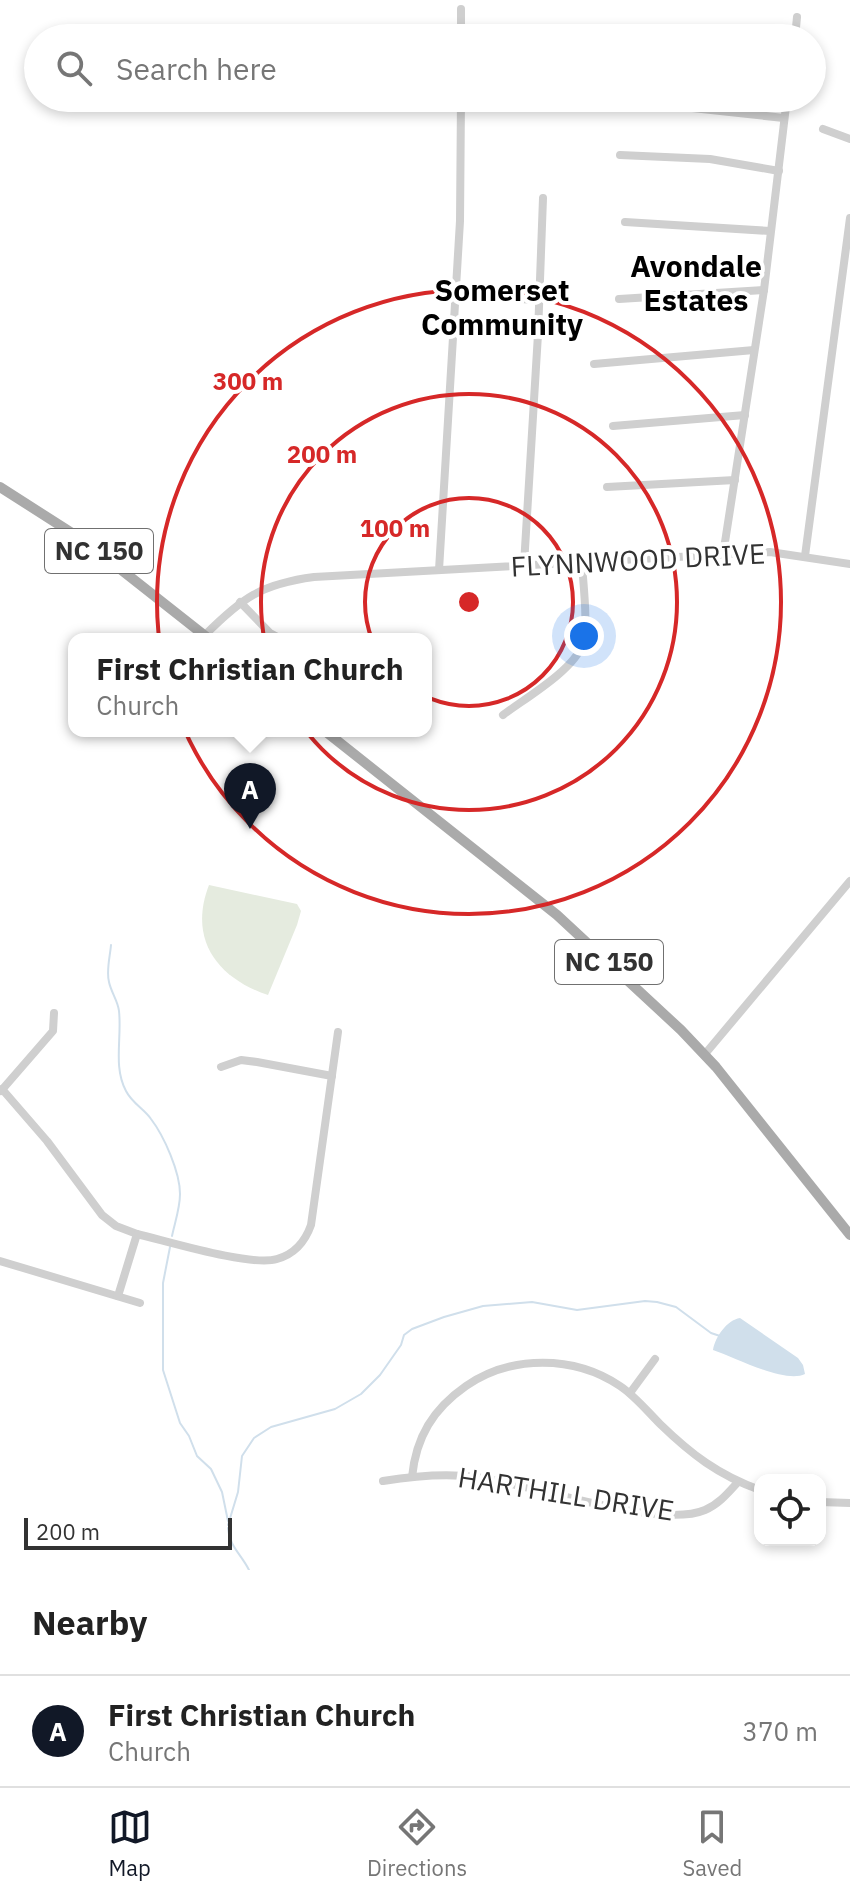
<!DOCTYPE html>
<style>
:root{--surface:#fff;--page:#f6f6f6;--text:#222;--muted:#767676;--line:#e0e0e0;--accent:#111827}
body{margin:0;font-family:"IBM Plex Sans",sans-serif;background:var(--page);color:var(--text)}
.controls{position:absolute;right:24px;bottom:24px;display:grid;overflow:hidden;border-radius:16px;box-shadow:0 4px 12px #0003}
.controls button{width:72px;height:72px;display:grid;place-items:center;padding:0;border:0;border-bottom:2px solid var(--line);background:var(--surface);color:var(--text);font:40px sans-serif}
.scale{position:absolute;left:24px;bottom:20px;width:208px;box-sizing:border-box;padding-left:8px;border:4px solid #323232;border-top:0;font-size:22px;line-height:28px;white-space:nowrap;color:#323232;-webkit-text-stroke:6px #fff;paint-order:stroke}
.you{position:absolute;left:584px;top:636px;width:28px;height:28px;margin:-20px;border:6px solid #fff;border-radius:50%;background:#1a73e8;box-shadow:0 0 0 12px #1a73e833}
.badge{display:grid;place-items:center;width:52px;height:52px;border-radius:50%;background:var(--accent);color:#fff;font-size:26px;font-weight:700}
.pin{position:absolute;translate:-50% -66px;filter:drop-shadow(0 2px 4px #0008)}
.pin::after{content:'';position:absolute;top:42px;width:28px;height:24px;background:inherit;clip-path:polygon(0 0,100% 0,50% 100%)}
.popup{position:absolute;left:68px;top:633px;width:364px;height:104px;box-sizing:border-box;display:grid;place-content:center;border-radius:16px;background:var(--surface);filter:drop-shadow(0 2px 6px #0005);font-size:26px;white-space:nowrap;color:var(--muted)}
.popup b{font-size:30px;color:var(--text)}
.popup::after{content:'';position:absolute;left:50%;top:100%;margin-left:-16px;border:16px solid transparent;border-top-color:var(--surface)}
.list{margin:0;padding:0;list-style:none}
h2{display:flex;justify-content:space-between;align-items:center;height:104px;margin:0;padding:0 32px;font-size:34px}
h2 small{font-size:26px;font-weight:400;color:var(--muted)}
.list li{display:grid;grid-template-columns:52px 1fr auto;gap:24px;align-items:center;box-sizing:border-box;height:112px;padding:0 32px;border-top:2px solid var(--line)}
.list b{display:block;font-size:30px;white-space:nowrap}
.list p{margin:0;font-size:26px;white-space:nowrap;color:var(--muted)}
.list em{font-size:26px;font-style:normal;color:var(--muted)}
.icon{flex:none;width:44px;height:44px;fill:none;stroke:currentColor;stroke-width:2;stroke-linecap:round;stroke-linejoin:round}
.map{position:relative;flex:none;width:850px;height:1570px;overflow:hidden}
.search{position:absolute;background:var(--surface);box-shadow:0 4px 12px #0003;left:24px;right:24px;top:24px;height:88px;display:flex;align-items:center;gap:20px;box-sizing:border-box;padding:0 28px;border-radius:44px;color:var(--muted);font-size:30px}
.sheet{height:216px;background:var(--surface)}
nav{display:flex;justify-content:space-around;align-items:center;box-sizing:border-box;height:112px;border-top:2px solid var(--line);background:var(--surface);font-size:22px;color:var(--muted)}
nav a{display:grid;justify-items:center;gap:4px}
nav .on{color:var(--accent)}
.map>svg:first-child{display:block}
</style>
<div class="map">
<svg width="850" height="1570" viewBox="0 0 850 1570">
<rect width="100%" height="100%" fill="#fff"/>
<!-- green -->
<path fill="#e5ebdf" d="M209,885L297,904L301,911L297,925L268,995C217,978 188,939 209,885Z"/>
<!-- water -->
<path fill="#d0dfeb" d="M740,1318L798,1358L803,1365L805,1374C785,1384 734,1357 713,1350C715,1337 727,1320 740,1318Z"/>
<g fill="none" stroke-linecap="round" stroke-linejoin="round">
<!-- stream -->
<g stroke="#d0dfeb" stroke-width="2">
<path d="M111,945C110,957 106,971 109,982C111,992 118,1001 119,1011C122,1038 113,1067 126,1091C132,1103 144,1109 151,1119C164,1136 180,1172 180,1194C180,1208 175,1222 172,1236"/>
<path d="M170,1247L163,1283V1370L180,1423L189,1436L197,1456L211,1469L222,1492L228,1521"/>
<path d="M228,1525L238,1492L242,1456L254,1438L271,1427L335,1409L361,1394L380,1375L401,1345L404,1335L412,1329L444,1317L483,1306L532,1302L577,1310L645,1301L657,1302L676,1307L711,1333L720,1336"/>
<path d="M228,1528C229,1546 241,1554 249,1570"/>
</g>
<!-- minor -->
<g stroke="#cfcfcf" stroke-width="8">
<path d="M461,38V9"/>
<path d="M795,38L797,17"/>
<path d="M618,100L784,118"/>
<path d="M823,129L850,139"/>
<path d="M620,155L710,159L779,171"/>
<path d="M625,222L770,231"/>
<path d="M455,296L539,300"/>
<path d="M619,299L764,290"/>
<path d="M594,364L754,350"/>
<path d="M613,426L745,415"/>
<path d="M607,487L735,480"/>
<path d="M723,555L764,290L787,98"/>
<path d="M805,556L850,218"/>
<path d="M524,565L538,334L543,198"/>
<path d="M439,570L460,221L461,98"/>
<path d="M240,602L270,633L281,639"/>
<path d="M205,635C242,598 261,584 314,577L770,552L850,564"/>
<path d="M503,715C524,699 574,670 582,645C589,626 583,584 582,563"/>
<path d="M705,1054L850,881"/>
<path d="M221,1067L241,1060L257,1062L332,1076"/>
<path d="M2,1089L47,1141L102,1215L116,1226L137,1234"/>
<path d="M1,1091L53,1031L54,1013"/>
<path d="M0,1261L140,1303"/>
<path d="M118,1296L137,1234C167,1241 251,1267 277,1259C295,1254 305,1242 311,1225L338,1032"/>
<path d="M630,1393L655,1359"/>
<path d="M412,1477C416,1437 433,1409 466,1386C511,1355 574,1355 620,1386C635,1396 647,1411 660,1424C691,1454 718,1475 760,1490"/>
<path d="M383,1481C414,1476 444,1473 475,1477C530,1483 658,1530 705,1510C719,1504 728,1493 738,1482"/>
<path d="M820,1502L850,1503"/>
</g>
<!-- major -->
<g stroke="#aaa" stroke-width="10">
<path d="M0,487L86,542L209,639"/>
<path d="M325,731L557,915L681,1030L716,1067L850,1235"/>
</g>
</g>
<!-- distance rings -->
<g fill="none" stroke="#d62828" stroke-width="4">
<circle cx="469" cy="602" r="104"/>
<circle cx="469" cy="602" r="208"/>
<circle cx="469" cy="602" r="312"/>
</g>
<g text-anchor="middle" stroke-width="8" stroke-linejoin="round" paint-order="stroke">
<!-- shield labels -->
<g fill="#fff" stroke="#707070" stroke-width="2">
<rect x="45" y="529" width="108" height="44" rx="6"/>
<rect x="555" y="940" width="108" height="44" rx="6"/>
</g>
<g font-size="26" font-weight="bold" fill="#323232">
<text x="99" y="560">NC 150</text>
<text x="609" y="971">NC 150</text>
</g>
<!-- street labels -->
<g font-size="28" fill="#323232" stroke="#fff">
<text transform="translate(638 560) rotate(-3)" y="10">FLYNNWOOD DRIVE</text>
<text transform="translate(566 1494) rotate(9)" y="10">HARTHILL DRIVE</text>
</g>
<!-- neighbourhood labels -->
<g font-size="30" font-weight="bold" fill="#000" stroke="#fff">
<text x="696" y="277">Avondale<tspan x="696" dy="34">Estates</tspan></text>
<text x="502" y="301">Somerset<tspan x="502" dy="34">Community</tspan></text>
</g>
</g>
<circle cx="469" cy="602" r="12" fill="#d62828" stroke="#fff" stroke-width="4"/>
<g font-size="24" text-anchor="middle" font-weight="bold" fill="#d62828" stroke="#fff" stroke-width="8" stroke-linejoin="round" paint-order="stroke">
<text x="248" y="390">300 m</text>
<text x="322" y="463">200 m</text>
<text x="395" y="537">100 m</text>
</g>
</svg>
<div class="controls">
<button><svg class="icon" aria-label="locate" viewBox="0 0 24 24"><circle cx="12" cy="12" r="6"/><path d="M12 2v4M12 18v4M2 12h4M18 12h4"/></svg></button>
</div>
<div class="scale">200 m</div>
<div class="you"></div>
<div class="pin badge" style="left:250px;top:829px">A</div>
<div class="popup"><b>First Christian Church</b>Church</div>
<div class="search"><svg class="icon" aria-label="search" viewBox="0 0 24 24"><circle cx="10" cy="10" r="6"/><path d="M15 15l6 6"/></svg>Search here</div>
</div>
<section class="sheet">
<h2>Nearby<small></small></h2>
<ul class="list">
<li><span class="badge">A</span><div><b>First Christian Church</b><p>Church</p></div><em>370 m</em></li>
</ul>
</section>
<nav>
<a class="on"><svg class="icon" aria-label="map" viewBox="0 0 24 24"><path d="M3 6l6-2 6 2 6-2v14l-6 2-6-2-6 2zM9 4v14M15 6v14"/></svg>Map</a>
<a><svg class="icon" aria-label="directions" viewBox="0 0 24 24"><path d="M12 3l9 9-9 9-9-9zM9 14v-3h6M13 9l2 2-2 2"/></svg>Directions</a>
<a><svg class="icon" aria-label="saved" viewBox="0 0 24 24"><path d="M7 4h10v16l-5-4-5 4z"/></svg>Saved</a>
</nav>
